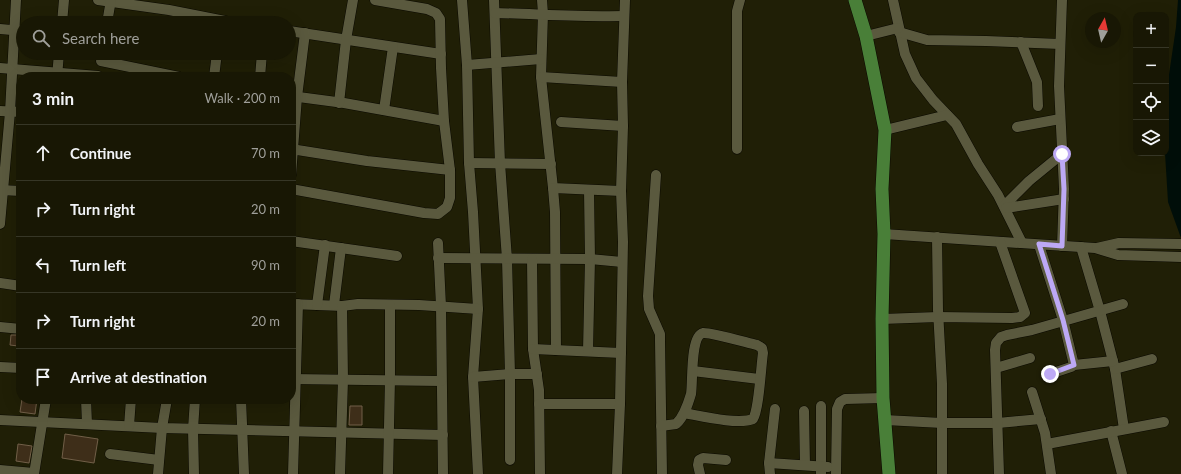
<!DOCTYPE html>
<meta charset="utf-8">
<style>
:root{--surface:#181704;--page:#252413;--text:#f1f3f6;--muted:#9f9f9a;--line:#363626}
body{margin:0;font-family:Lato,sans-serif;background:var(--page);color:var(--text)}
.controls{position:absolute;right:12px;top:12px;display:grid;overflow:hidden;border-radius:8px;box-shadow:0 4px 16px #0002}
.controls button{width:36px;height:36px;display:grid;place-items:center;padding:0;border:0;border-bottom:1px solid var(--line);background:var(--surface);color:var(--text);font:20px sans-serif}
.compass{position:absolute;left:1085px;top:12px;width:36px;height:36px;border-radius:50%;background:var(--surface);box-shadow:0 4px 16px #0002;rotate:8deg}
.stop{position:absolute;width:12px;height:12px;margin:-9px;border:3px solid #bda9f5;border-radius:50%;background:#fff}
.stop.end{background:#bda9f5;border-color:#fff;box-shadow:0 1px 4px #0008}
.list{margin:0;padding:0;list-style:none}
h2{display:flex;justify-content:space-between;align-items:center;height:52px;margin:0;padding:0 16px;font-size:17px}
h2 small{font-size:13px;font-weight:400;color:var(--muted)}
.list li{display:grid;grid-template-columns:26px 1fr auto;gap:12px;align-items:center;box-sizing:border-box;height:56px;padding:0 16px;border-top:1px solid var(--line)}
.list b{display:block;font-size:15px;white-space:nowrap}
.list em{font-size:13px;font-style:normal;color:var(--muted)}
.icon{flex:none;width:22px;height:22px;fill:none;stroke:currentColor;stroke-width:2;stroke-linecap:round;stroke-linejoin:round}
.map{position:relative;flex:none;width:1181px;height:474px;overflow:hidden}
.search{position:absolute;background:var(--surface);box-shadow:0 4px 16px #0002;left:16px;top:16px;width:280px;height:44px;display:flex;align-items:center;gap:10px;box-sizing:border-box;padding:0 14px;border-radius:22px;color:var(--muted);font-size:15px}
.panel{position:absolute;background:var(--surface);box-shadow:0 4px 16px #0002;left:16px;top:72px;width:280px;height:332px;border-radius:16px}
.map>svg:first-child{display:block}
</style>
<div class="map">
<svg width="1181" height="474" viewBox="0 0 1181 474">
<rect width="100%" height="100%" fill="#201f06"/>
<!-- water -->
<path fill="#000e09" d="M1178,0H1181V238L1168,202L1165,153H1166V95L1176,27Z"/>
<!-- building -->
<g fill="#3e2e19" stroke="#715f48">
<path d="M11,335H20L18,346L10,345Z"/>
<path d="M22,399H37L35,414L20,412Z"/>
<path d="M350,406H362V425H349Z"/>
<path d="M65,434L98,439L94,463L62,458Z"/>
<path d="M18,444L32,446L29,463L16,461Z"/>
</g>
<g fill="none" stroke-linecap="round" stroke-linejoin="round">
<!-- minor casing -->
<g stroke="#0a0900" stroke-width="11">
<g id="minor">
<path d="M98,0L169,10L235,23"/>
<path d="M462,0L467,65L469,163L473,212L478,309L473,377L478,474"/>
<path d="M494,0L500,163L507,259L510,374V460"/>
<path d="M542,0L543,14L541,77L553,188L621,191"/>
<path d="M893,0L905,54L916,78L933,100L956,124L978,164L998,195L1022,243"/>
<path d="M1062,0L1059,86L1064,189L1062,246"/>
<path d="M495,13C538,14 581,17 624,16"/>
<path d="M62,23L64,0"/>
<path d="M107,23L111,0"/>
<path d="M0,29L23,31"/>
<path d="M289,31L441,54"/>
<path d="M899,32L927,40L986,41L1060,44"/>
<path d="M866,36L898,28"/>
<path d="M1021,42L1037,82L1038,106"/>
<path d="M101,61L179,77"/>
<path d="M467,65L541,59"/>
<path d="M0,68L98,76"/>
<path d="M57,77L59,53"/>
<path d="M214,77L217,53"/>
<path d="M260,77L262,53"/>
<path d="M541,77L622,82"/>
<path d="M291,96L344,103L444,121"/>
<path d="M339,103L346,40L353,0"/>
<path d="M384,110L393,47"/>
<path d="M0,111L21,112"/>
<path d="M561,122L623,126"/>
<path d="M1017,127L1060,119"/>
<path d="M885,130L947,115"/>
<path d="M291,149L367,161L450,170"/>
<path d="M737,149V11L740,0"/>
<path d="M469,163L551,164"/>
<path d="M291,175L297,97L305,33"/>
<path d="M656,175L648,296L649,309L660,334V341L662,474"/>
<path d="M553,188L555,212L556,350"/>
<path d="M291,189L424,213L438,214L447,207L450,198V170L444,121L441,68L440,19L436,13L427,9L375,0"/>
<path d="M0,190L21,191"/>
<path d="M1004,206L1029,181L1062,154"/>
<path d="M1006,208L1064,199"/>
<path d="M0,224L10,112L16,0"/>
<path d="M884,234L1095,248L1118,255L1181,257"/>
<path d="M937,237L938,310L942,384V474"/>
<path d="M291,241L397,256"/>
<path d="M438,243L441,306L443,474"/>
<path d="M1039,245L1063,320L1074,365"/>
<path d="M1081,247L1100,311L1115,369L1124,429"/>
<path d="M1097,248L1119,243L1181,244"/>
<path d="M438,258L590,259L622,262"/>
<path d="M532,259L533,349L539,390L540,474"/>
<path d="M0,283L21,286"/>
<path d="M291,304L342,306L358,304L419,305L478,309"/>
<path d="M317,305L325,245"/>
<path d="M334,305L341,248"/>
<path d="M882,319L938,317L1012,318L1020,317L1025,313L1000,242"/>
<path d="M0,327L21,329"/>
<path d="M533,349L621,353"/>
<path d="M588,351L590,259L589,190"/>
<path d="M0,367L21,368"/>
<path d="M996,368L1030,358"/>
<path d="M1115,369L1152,359"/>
<path d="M693,371L759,379"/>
<path d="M1050,374L1071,367L1074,365L1113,361"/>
<path d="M473,377L510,374H537"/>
<path d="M291,379L441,381"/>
<path d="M1032,392L1045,433L1051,474"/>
<path d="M86,399L87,424"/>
<path d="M241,399L244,474"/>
<path d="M539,404H620"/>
<path d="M821,406V474"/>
<path d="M804,411L805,465"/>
<path d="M0,420L162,428L443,435"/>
<path d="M885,420L942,423H998L1041,419"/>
<path d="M129,426L131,399"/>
<path d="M661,426L676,424C684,417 688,404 691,394C693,383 690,336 703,333C710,332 748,343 757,345L762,348L763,353C761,366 759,410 753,419C738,425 701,416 684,413"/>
<path d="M1111,431L1122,474"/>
<path d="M1047,444L1164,422"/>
<path d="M110,454L159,460"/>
<path d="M769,463L828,467"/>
<path d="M0,470L34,473"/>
<path d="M34,474L46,399"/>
<path d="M158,474L162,428L167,399"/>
<path d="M194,474L193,429L195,399"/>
<path d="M293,474L298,304"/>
<path d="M340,474L343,380L342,306"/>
<path d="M388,474L390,379V305"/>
<path d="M617,474L620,404L623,242L621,191L623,126L622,82L625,0"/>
<path d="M700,474L698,465L699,460L703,458L726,460"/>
<path d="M770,474L769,463L775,409"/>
<path d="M836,474L837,409L840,402L845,399L883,398"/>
<path d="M999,474L995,350L996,343L1001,337L1007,335L1032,330L1123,304"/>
</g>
</g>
<!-- major casing -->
<g stroke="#0a0900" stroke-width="14">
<path id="major" d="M855,0L866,36L885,130L882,189L884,234L882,319L883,398L889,474"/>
</g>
<!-- minor -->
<use href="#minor" stroke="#5a593e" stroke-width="10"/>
<!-- major -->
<use href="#major" stroke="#497f38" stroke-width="13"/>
</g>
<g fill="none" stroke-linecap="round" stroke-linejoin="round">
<!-- route -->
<path stroke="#bda9f5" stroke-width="5" d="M1050,374L1074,365L1063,320L1039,244L1062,246L1064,189L1062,154"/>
</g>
</svg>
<div class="controls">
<button>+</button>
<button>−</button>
<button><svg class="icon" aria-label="locate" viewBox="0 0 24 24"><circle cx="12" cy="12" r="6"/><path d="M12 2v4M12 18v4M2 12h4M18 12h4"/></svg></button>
<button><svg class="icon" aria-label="layers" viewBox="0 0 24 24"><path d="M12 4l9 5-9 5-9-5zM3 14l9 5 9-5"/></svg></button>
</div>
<svg class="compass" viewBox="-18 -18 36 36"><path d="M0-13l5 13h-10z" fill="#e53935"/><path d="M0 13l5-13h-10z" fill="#9f9f9a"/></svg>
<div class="stop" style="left:1062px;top:154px"></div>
<div class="stop end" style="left:1050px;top:374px"></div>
<div class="search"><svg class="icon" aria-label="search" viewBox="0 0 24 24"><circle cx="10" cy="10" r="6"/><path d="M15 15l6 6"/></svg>Search here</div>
<section class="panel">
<h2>3 min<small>Walk · 200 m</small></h2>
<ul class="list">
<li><svg class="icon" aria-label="ahead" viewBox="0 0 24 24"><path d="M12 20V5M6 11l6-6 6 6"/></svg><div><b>Continue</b></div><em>70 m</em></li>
<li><svg class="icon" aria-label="right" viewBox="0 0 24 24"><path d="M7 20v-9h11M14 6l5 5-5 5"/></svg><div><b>Turn right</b></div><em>20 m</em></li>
<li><svg class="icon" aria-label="left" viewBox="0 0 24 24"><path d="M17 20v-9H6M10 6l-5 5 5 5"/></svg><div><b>Turn left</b></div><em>90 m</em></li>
<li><svg class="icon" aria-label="right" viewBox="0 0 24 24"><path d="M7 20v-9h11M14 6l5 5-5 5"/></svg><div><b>Turn right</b></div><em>20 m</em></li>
<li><svg class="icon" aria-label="arrive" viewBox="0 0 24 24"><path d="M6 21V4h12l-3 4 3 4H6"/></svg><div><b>Arrive at destination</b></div></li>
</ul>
</section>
</div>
